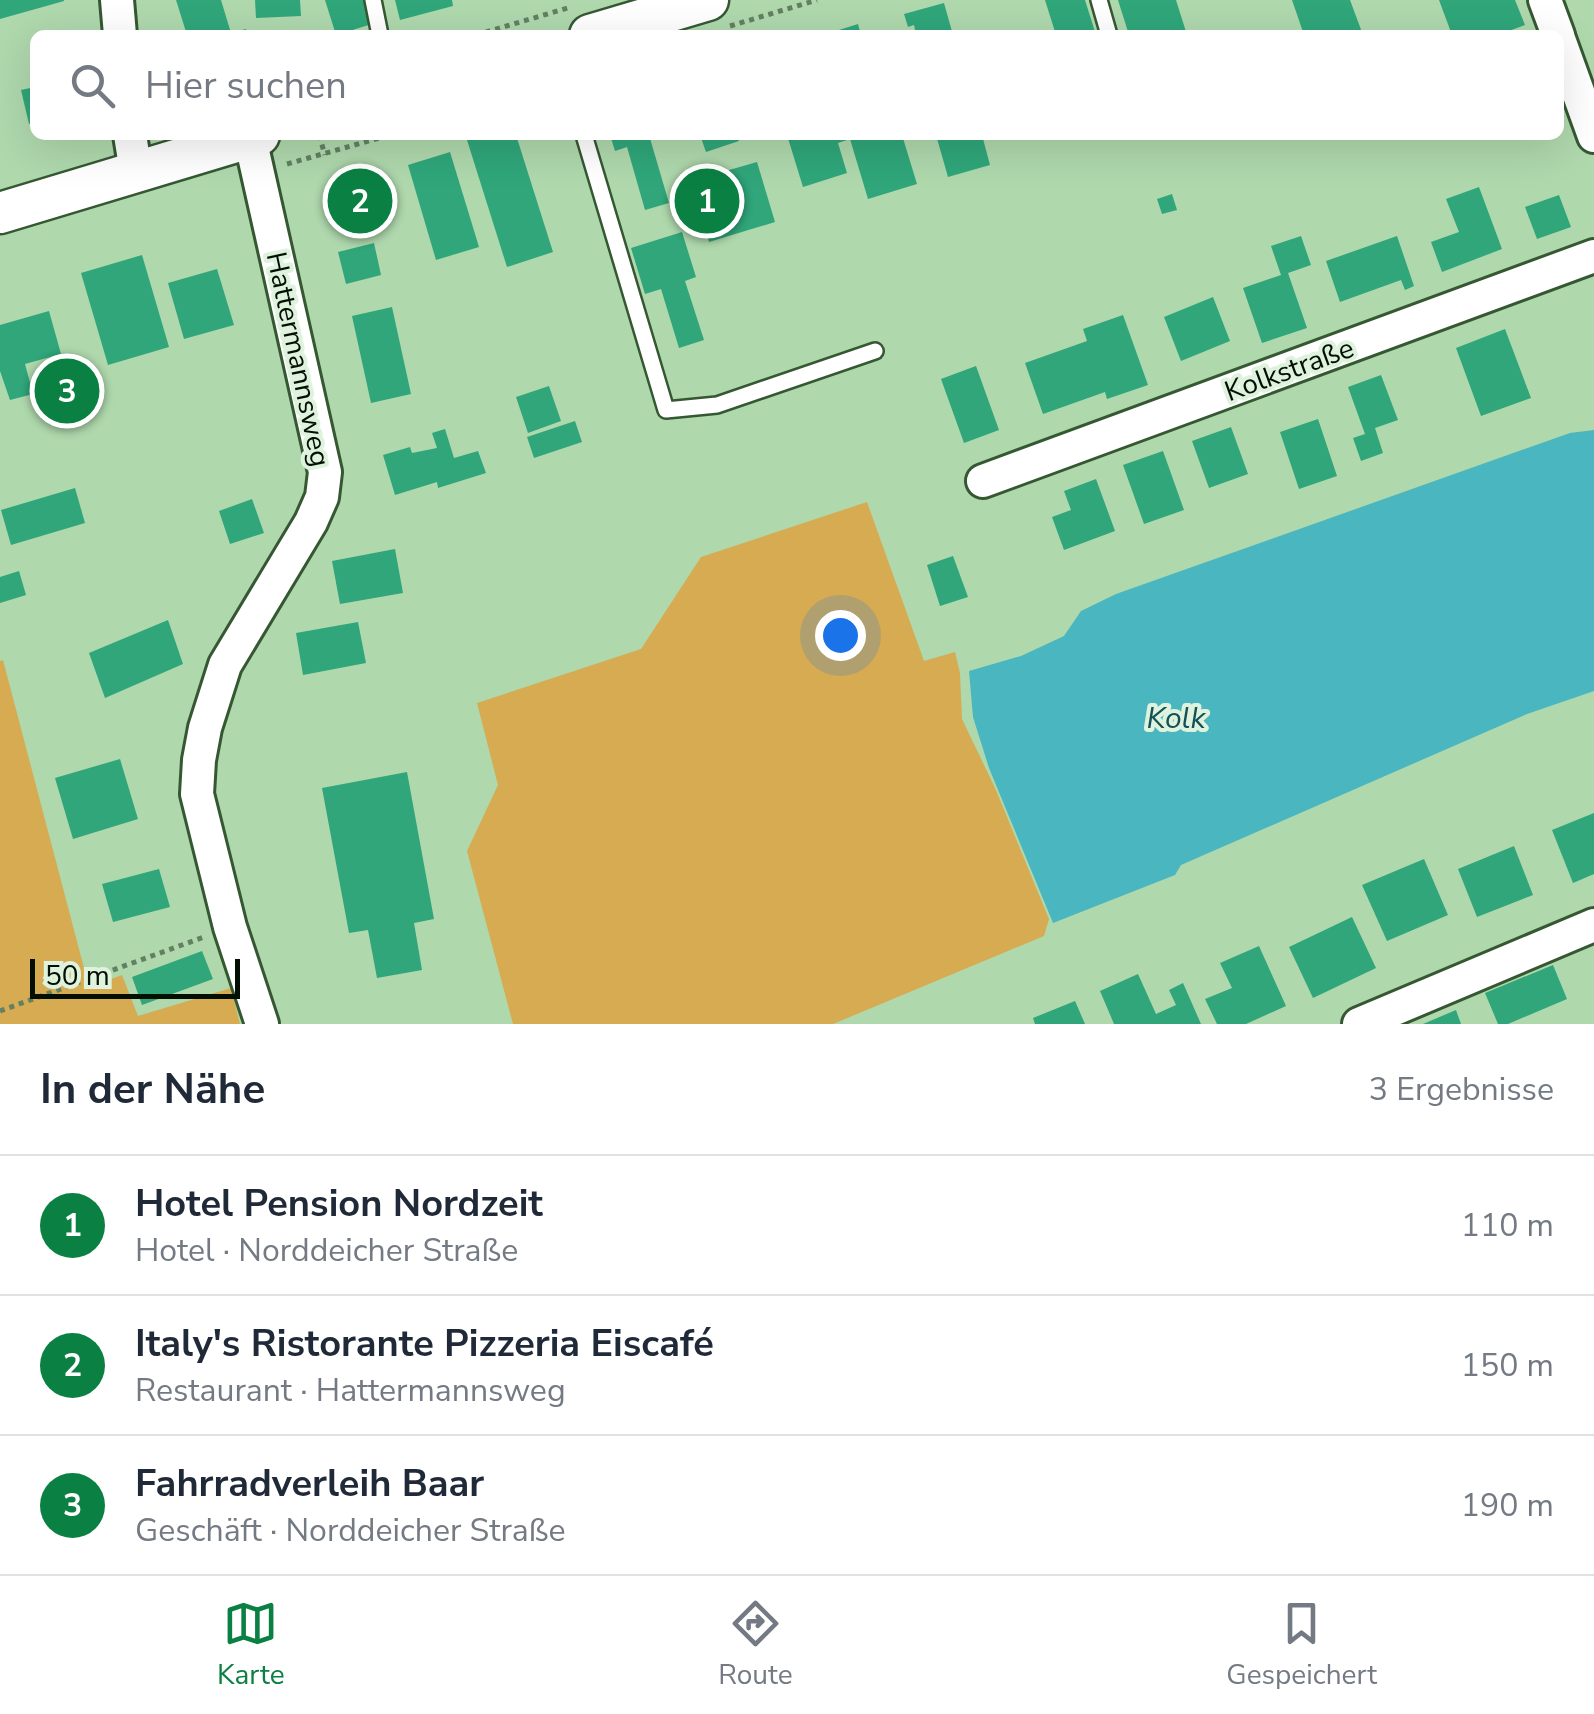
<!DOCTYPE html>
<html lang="de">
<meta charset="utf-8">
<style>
:root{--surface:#fff;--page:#f6f6f7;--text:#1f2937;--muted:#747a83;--line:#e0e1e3;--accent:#0b8043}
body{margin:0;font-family:"Nunito Sans",sans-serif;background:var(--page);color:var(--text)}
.scale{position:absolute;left:30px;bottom:25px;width:210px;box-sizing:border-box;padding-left:10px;border:5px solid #030f03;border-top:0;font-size:28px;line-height:35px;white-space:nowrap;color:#030f03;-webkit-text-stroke:8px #def2dd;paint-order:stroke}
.you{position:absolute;left:840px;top:635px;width:35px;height:35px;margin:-25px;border:8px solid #fff;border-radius:50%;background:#1a73e8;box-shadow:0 0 0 15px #1a73e833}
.badge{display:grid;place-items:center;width:65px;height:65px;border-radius:50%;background:var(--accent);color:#fff;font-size:32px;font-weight:700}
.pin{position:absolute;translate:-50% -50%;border:5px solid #fff;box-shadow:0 2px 10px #0006}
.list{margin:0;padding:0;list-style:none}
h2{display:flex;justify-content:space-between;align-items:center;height:130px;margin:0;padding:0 40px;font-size:42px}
h2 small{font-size:32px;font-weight:400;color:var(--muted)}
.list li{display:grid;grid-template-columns:65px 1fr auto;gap:30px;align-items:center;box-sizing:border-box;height:140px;padding:0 40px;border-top:2px solid var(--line)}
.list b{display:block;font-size:38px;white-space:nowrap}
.list p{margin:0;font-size:32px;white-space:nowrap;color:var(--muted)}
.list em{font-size:32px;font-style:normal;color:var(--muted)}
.icon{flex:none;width:55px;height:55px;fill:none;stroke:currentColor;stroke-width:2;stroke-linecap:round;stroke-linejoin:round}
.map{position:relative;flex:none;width:1594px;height:1024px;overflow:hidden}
.search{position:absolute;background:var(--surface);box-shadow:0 10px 40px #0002;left:30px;right:30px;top:30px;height:110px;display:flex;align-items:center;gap:25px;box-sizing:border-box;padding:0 35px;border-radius:15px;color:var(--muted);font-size:38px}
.sheet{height:550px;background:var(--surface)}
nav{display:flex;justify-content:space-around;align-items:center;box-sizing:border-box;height:140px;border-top:2px solid var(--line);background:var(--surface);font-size:28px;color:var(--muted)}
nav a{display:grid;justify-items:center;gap:5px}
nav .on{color:var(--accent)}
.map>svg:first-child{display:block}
</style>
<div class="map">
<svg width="1594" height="1024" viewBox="0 0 1594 1024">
<rect width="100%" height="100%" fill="#afd8ad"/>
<!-- green -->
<g fill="#d6ab52">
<path d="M867,502L924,661L955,652L960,673L962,719L996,790L1049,919L1044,936L833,1024H513L467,851L498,785L477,703L641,649L701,557Z"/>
<path d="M3,660L89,987L122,975L138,1016L231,988L240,1024H0V661Z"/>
</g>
<!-- water -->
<path fill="#49b6c0" d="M1594,430V691L1527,714L1181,865L1175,875L1053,923L989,768L973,717L969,671L1021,656L1064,636L1081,611L1116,594L1570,433Z"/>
<!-- building -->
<g fill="#30a67a">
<path d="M0,0H64V1L0,19Z"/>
<path d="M176,0H221L231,33L246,29L248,35H187Z"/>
<path d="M255,0H300L301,16L256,18Z"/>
<path d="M325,0H365L372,24L336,35Z"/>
<path d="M395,0H452L453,6L400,20Z"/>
<path d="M1045,0H1085L1096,35H1056Z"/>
<path d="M1118,0H1176L1187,35H1129Z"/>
<path d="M1292,0H1350L1363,35H1304Z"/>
<path d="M1439,0H1515L1525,25L1498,35H1452Z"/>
<path d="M944,3L953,35H916L914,25L908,27L904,14Z"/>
<path d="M858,24L861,35H826V34Z"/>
<path d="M35,87V123L29,124L21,90Z"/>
<path d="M484,135H516L553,252L507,267L467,140Z"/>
<path d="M610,135H649L669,203L645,210L627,147L615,151Z"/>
<path d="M700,135H736L739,141L706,152Z"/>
<path d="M787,135H902L917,184L868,199L850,139L838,143L847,173L803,187Z"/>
<path d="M936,135H982L990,165L948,177Z"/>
<path d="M450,152L479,247L436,260L408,165Z"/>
<path d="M757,162L775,222L709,242L691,181Z"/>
<path d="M385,174L393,216L335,228L327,186Z"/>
<path d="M1479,187L1502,249L1442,272L1431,242L1459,232L1446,199Z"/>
<path d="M1172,194L1177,210L1162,214L1157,199Z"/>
<path d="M1559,195L1571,227L1537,239L1525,207Z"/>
<path d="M682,232L696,277L685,281L704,340L679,348L661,289L645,294L631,248Z"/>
<path d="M1301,236L1311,265L1288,273L1307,328L1262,343L1243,288L1281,275L1271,246Z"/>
<path d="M1397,236L1414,286L1405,290L1401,280L1340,302L1326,261Z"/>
<path d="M374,243L381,275L346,284L338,252Z"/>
<path d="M142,255L169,347L108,365L81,273Z"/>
<path d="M217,269L234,325L184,339L168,283Z"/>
<path d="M1213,297L1230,341L1181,361L1164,317Z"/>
<path d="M392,307L411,394L371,403L352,316Z"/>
<path d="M49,311L61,354L25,364L33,394L10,400L0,371V325Z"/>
<path d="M1123,315L1148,385L1107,399L1105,392L1043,414L1025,363L1087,341L1083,329Z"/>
<path d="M1505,329L1531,398L1481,416L1456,348Z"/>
<path d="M976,366L999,430L964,443L941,379Z"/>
<path d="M1381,375L1398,420L1375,428L1383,453L1361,461L1353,438L1365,434L1348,387Z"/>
<path d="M77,376L88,414L53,423L44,385Z"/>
<path d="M549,386L561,421L528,433L516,397Z"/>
<path d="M1318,419L1337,476L1299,489L1280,432Z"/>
<path d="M575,421L582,442L534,458L527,437Z"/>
<path d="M1231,427L1248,474L1209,488L1192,441Z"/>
<path d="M445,429L454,458L478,451L486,473L438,488L437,482L395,495L383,455L410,447L412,453L437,448L432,433Z"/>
<path d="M1163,451L1184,510L1144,524L1123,465Z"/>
<path d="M1096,479L1115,531L1064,550L1052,517L1071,510L1064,491Z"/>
<path d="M75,488L85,523L11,545L1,510Z"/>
<path d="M252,499L264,533L230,544L219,511Z"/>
<path d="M395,549L403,593L340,604L332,561Z"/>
<path d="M953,556L968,597L940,606L927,565Z"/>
<path d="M19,571L26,595L0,603V577Z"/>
<path d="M168,620L183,664L105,698L89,653Z"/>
<path d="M358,622L366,663L303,675L296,633Z"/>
<path d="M120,759L138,819L73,839L55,778Z"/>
<path d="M407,772L434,919L414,923L422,970L377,978L368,930L349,933L322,788Z"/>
<path d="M1594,813V874L1573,883L1552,830Z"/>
<path d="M1514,846L1533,895L1477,917L1458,869Z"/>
<path d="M1424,859L1448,915L1387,941L1362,885Z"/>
<path d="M159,869L170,907L113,922L102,884Z"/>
<path d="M1352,917L1376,968L1313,998L1289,947Z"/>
<path d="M1259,946L1286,1006L1246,1024H1217L1205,999L1232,988L1220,963Z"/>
<path d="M202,951L213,979L142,1005L132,977Z"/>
<path d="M1553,965L1567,999L1508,1024H1498L1485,993Z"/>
<path d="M1138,974L1156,1014L1176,1005L1169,990L1183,983L1201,1024H1114L1100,991Z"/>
<path d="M1075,1001L1085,1024H1035L1033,1018Z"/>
<path d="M1456,1010L1461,1024H1423Z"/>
</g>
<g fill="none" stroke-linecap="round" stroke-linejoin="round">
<!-- service casing -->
<g stroke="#355833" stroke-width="20">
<g id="service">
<path d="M373,0L380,35"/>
<path d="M1099,0L1109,35"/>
<path d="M584,135L666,410L717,405L875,351"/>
</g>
</g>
<!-- minor casing -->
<g stroke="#355833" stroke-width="38">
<g id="minor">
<path d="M117,0L120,35"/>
<path d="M1545,0L1558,35"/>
<path d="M1559,39L1594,136"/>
<path d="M130,135L136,172"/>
<path d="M250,138L325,472L322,497L311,522L225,665L205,728L199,760L197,794L230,927L262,1024"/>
<path d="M983,481L1594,256"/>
<path d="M1359,1024L1594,925"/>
</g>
</g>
<!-- tertiary casing -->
<g stroke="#355833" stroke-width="45">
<g id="tertiary">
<path d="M590,35L708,0"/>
<path d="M0,213L259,135"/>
</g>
</g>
<!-- path -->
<g stroke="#638062" stroke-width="5" stroke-dasharray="5 5" stroke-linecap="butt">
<path d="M730,26L817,0"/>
<path d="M476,35L571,7"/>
<path d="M319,135L325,155"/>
<path d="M287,164L390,135"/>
<path d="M0,1011L204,937"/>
</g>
<!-- service -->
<use href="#service" stroke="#fff" stroke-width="15"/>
<!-- minor -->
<use href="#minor" stroke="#fff" stroke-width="32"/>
<!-- tertiary -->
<use href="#tertiary" stroke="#fff" stroke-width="40"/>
</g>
<g text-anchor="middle" stroke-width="8" stroke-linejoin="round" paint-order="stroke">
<!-- street labels -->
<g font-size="28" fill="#030f03" stroke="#def2dd">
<text transform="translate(299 359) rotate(78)" y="10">Hattermannsweg</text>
<text transform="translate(1289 369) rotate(-20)" y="10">Kolkstraße</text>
</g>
<!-- water labels -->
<g font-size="30" font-style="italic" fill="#125157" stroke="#def2dd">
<text x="1176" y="728">Kolk</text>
</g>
</g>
</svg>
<div class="scale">50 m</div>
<div class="you"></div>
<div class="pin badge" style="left:707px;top:201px">1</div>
<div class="pin badge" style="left:360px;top:201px">2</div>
<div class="pin badge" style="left:67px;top:391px">3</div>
<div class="search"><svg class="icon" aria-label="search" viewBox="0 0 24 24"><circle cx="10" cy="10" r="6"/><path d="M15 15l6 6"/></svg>Hier suchen</div>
</div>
<section class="sheet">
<h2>In der Nähe<small>3 Ergebnisse</small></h2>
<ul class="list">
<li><span class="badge">1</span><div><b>Hotel Pension Nordzeit</b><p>Hotel · Norddeicher Straße</p></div><em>110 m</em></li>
<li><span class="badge">2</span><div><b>Italy's Ristorante Pizzeria Eiscafé</b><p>Restaurant · Hattermannsweg</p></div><em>150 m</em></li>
<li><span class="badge">3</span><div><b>Fahrradverleih Baar</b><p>Geschäft · Norddeicher Straße</p></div><em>190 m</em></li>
</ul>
</section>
<nav>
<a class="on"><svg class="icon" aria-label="map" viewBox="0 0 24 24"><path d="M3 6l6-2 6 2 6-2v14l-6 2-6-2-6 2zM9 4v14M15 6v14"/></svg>Karte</a>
<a><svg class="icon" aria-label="directions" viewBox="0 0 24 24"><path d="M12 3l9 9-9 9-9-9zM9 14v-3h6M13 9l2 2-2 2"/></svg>Route</a>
<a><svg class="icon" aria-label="saved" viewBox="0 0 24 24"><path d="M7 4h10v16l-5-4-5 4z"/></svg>Gespeichert</a>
</nav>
